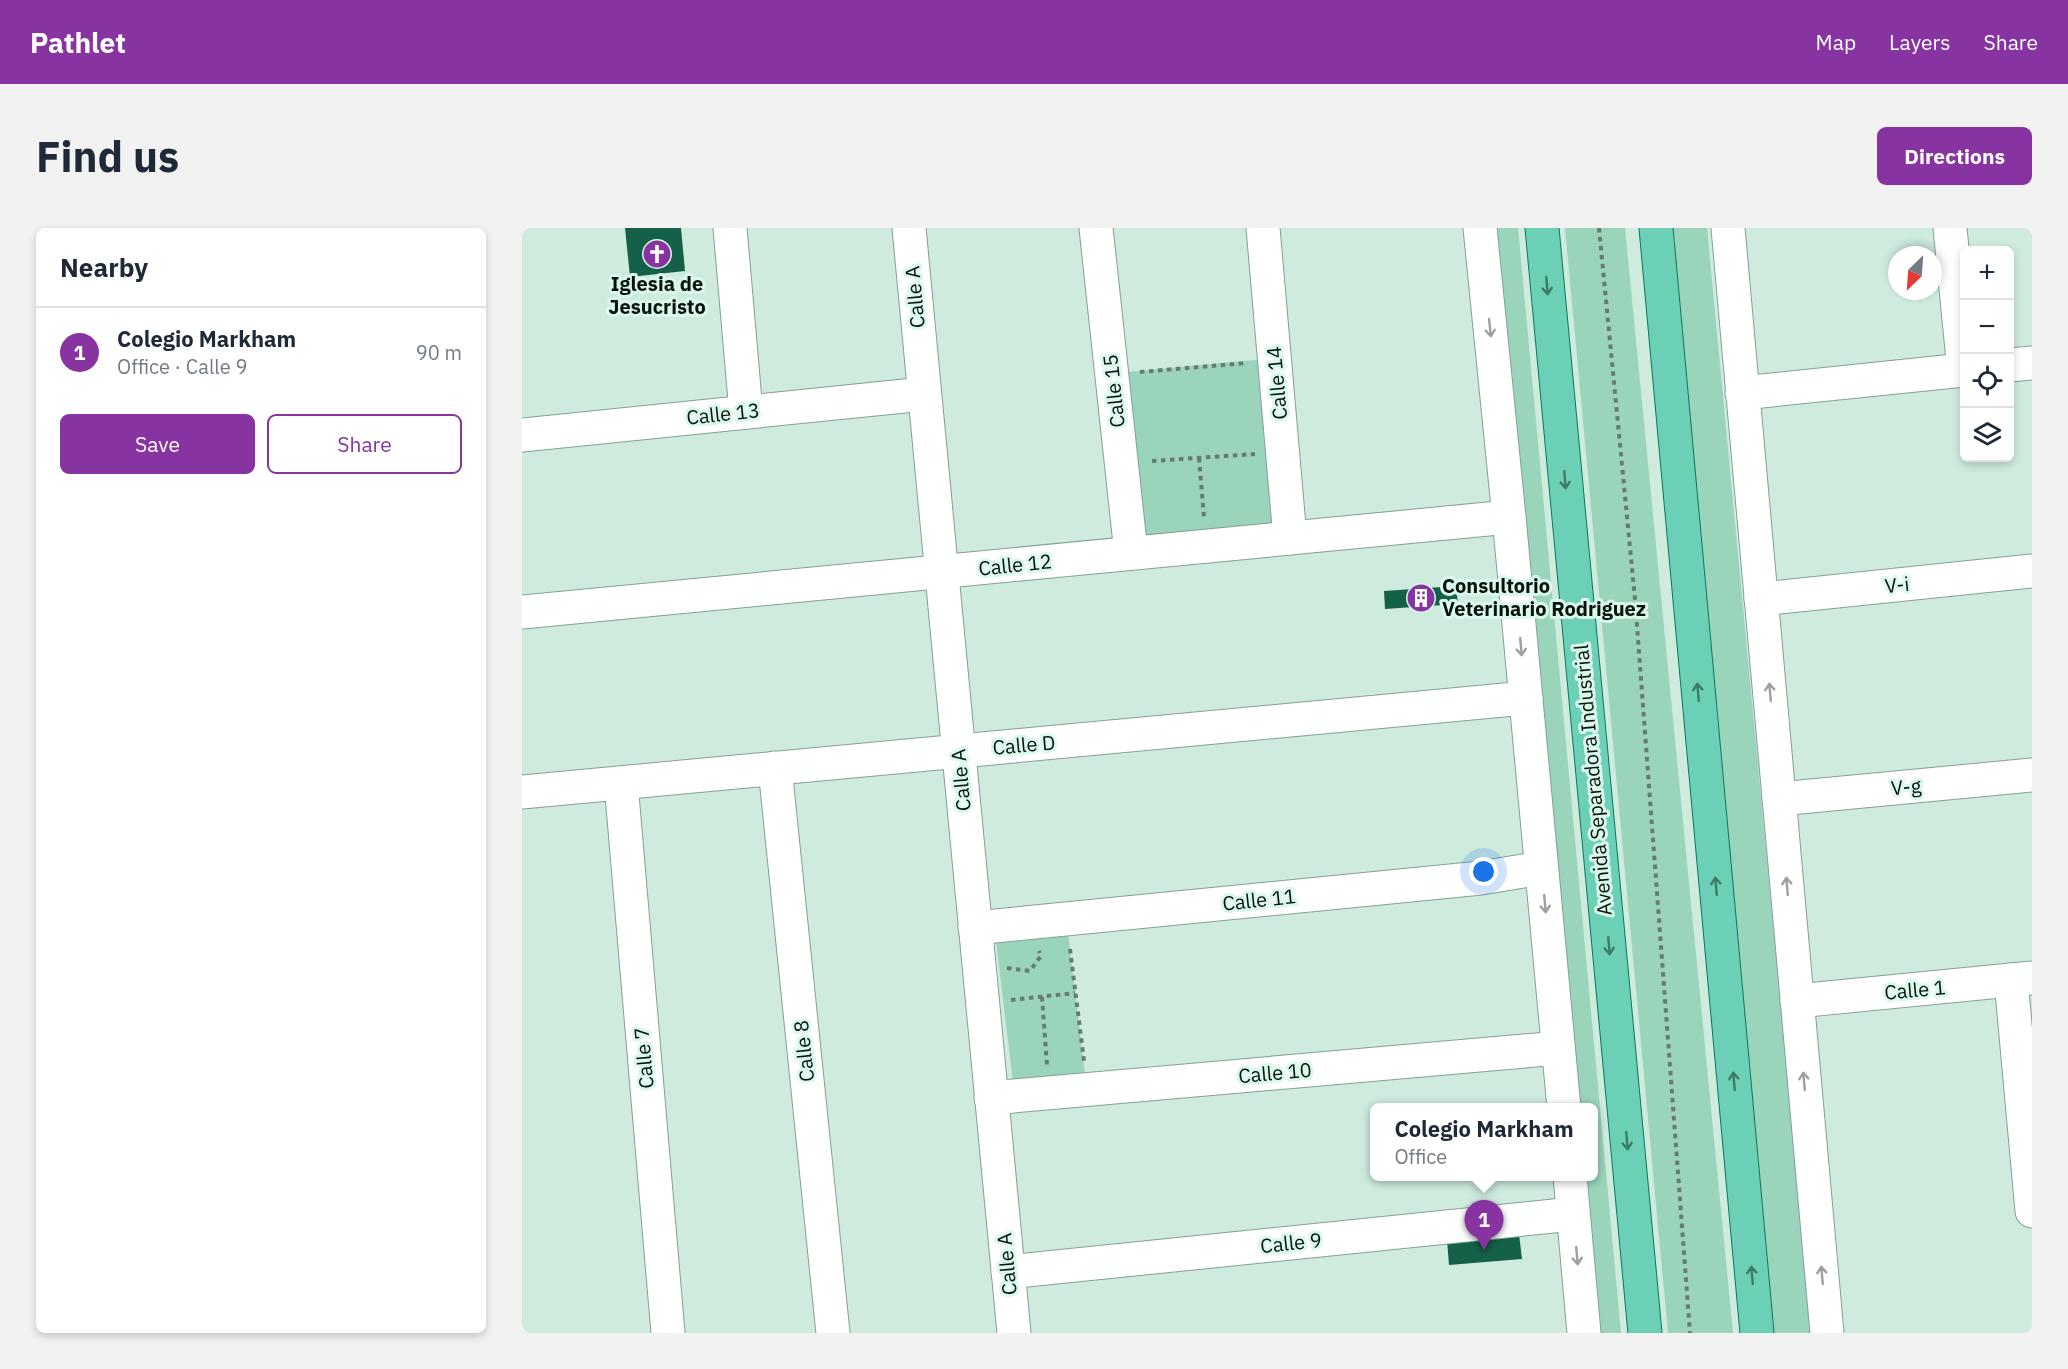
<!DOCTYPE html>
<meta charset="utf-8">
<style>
:root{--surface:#fff;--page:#f2f2f3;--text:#1f2937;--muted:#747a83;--line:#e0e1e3;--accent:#8734a2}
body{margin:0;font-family:"IBM Plex Sans",sans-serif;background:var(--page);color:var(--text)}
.controls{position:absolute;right:18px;top:18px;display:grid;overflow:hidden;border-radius:9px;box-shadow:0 3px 9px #0003}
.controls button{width:54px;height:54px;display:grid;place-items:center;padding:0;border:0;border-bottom:2px solid var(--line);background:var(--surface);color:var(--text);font:30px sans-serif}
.compass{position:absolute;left:1366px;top:18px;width:54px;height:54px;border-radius:50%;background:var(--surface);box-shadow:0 3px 9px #0003;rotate:205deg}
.you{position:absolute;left:962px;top:644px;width:21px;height:21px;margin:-15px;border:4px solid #fff;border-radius:50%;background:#1a73e8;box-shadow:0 0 0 9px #1a73e833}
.badge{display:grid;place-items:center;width:39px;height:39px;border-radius:50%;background:var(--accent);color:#fff;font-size:20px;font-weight:700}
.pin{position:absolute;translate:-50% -50px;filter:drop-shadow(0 2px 3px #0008)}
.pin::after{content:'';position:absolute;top:32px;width:21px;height:18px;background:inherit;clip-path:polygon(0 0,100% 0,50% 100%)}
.popup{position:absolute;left:848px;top:875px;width:228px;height:78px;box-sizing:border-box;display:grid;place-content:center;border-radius:9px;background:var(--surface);filter:drop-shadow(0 2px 4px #0005);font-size:20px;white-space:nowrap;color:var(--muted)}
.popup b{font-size:22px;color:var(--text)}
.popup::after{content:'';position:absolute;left:50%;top:100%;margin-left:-12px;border:12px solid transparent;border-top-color:var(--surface)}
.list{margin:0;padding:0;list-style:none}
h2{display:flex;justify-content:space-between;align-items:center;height:78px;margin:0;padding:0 24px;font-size:26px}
h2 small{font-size:20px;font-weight:400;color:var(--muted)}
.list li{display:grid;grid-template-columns:39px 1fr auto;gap:18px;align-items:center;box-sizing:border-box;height:90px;padding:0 24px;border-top:2px solid var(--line)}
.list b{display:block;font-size:22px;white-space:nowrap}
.list p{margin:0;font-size:20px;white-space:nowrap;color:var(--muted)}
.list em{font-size:20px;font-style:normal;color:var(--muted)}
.actions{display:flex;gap:12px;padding:18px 24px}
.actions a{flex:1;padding:14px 0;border:2px solid var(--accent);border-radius:9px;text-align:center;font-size:21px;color:var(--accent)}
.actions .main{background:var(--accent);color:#fff}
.icon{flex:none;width:33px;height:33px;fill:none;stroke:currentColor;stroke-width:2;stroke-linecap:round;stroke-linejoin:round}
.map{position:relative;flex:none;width:1510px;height:1105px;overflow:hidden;border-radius:9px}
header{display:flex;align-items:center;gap:36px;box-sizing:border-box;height:84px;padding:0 30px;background:var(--accent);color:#fff}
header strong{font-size:28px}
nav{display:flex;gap:33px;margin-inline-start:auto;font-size:21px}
.intro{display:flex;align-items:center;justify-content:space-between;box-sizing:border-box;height:144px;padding:0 36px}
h1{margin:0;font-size:42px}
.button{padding:15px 27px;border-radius:9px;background:var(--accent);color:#fff;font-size:21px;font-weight:700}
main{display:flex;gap:36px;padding:0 36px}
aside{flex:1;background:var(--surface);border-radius:9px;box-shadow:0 3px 9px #0003}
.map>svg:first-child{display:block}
</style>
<header>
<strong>Pathlet</strong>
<nav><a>Map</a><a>Layers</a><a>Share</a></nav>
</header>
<div class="intro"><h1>Find us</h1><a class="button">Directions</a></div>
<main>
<aside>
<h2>Nearby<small></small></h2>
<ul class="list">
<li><span class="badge">1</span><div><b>Colegio Markham</b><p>Office · Calle 9</p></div><em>90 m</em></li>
</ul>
<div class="actions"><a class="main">Save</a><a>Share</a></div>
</aside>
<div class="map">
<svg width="1510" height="1105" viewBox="0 0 1510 1105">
<rect width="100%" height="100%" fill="#ceebde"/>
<!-- green -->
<g fill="#9ad4bb">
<path d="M971,0H996L1099,1105H1076L1061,949L1072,948V880L1055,879Z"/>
<path d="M1043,0H1103L1211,1105H1146Z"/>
<path d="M1144,0H1185L1290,1105H1250Z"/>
<path d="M742,131L758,298L622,310L606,144Z"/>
<path d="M545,696L564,855L492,863L473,704Z"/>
</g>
<!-- building -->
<g fill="#146048">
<path d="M103,0H159L163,43L108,49Z"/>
<path d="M934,358L936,376L863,381L862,363Z"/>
<path d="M997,1006L1000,1031L927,1037L925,1012Z"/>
</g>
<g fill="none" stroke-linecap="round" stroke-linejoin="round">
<!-- minor casing -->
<g stroke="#84a094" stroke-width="35">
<g id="minor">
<path d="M208,0L224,184"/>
<path d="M387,0L492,1105"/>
<path d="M574,0L609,325"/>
<path d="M741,0L768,310"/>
<path d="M958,0L987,289L1042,880"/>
<path d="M1206,0L1305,1105"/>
<path d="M1428,0L1442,142"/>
<path d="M1488,137L1510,135"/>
<path d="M1220,165L1442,142"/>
<path d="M0,207L402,166"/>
<path d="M1239,371L1510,343"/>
<path d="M0,384L987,289"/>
<path d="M253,540L311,1105"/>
<path d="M99,555L146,1105"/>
<path d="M0,564L1004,470"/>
<path d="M1257,571L1510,547"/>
<path d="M453,700L959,650L1019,640"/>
<path d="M1489,752L1510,983"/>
<path d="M1275,773L1510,750"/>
<path d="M469,870L1036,820"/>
<path d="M1048,948L1062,1105"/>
<path d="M486,1044L1051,986"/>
</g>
</g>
<!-- major casing -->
<g stroke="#09795b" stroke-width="35">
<g id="major">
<path d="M1020,0L1123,1105"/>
<path d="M1134,0L1235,1105"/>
</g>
</g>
<!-- path -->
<g stroke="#687b72" stroke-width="4" stroke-dasharray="4.5 4.5" stroke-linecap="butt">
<path d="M1077,0L1113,371L1168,1105"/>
<path d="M618,144L725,135"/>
<path d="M677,230L682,289"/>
<path d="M630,233L733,226"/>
<path d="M548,721L562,833"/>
<path d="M485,740L508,743L519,728L517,723"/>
<path d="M520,769L525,837"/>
<path d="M489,772L553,765"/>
</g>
<!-- minor -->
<use href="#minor" stroke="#fff" stroke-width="33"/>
<!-- major -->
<use href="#major" stroke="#6bd0b5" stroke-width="33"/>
</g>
<!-- one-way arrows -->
<defs><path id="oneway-shaft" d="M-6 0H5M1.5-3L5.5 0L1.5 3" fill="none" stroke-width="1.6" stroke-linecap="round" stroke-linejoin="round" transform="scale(1.5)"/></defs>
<g stroke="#3e7a6a">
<use href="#oneway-shaft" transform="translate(1025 58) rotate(85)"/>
<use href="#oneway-shaft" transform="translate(1043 252) rotate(85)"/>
<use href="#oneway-shaft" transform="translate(1176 464) rotate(-95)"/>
<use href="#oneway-shaft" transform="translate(1194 658) rotate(-95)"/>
<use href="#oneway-shaft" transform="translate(1087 718) rotate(85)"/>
<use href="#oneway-shaft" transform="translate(1212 853) rotate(-95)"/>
<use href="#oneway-shaft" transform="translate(1105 913) rotate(85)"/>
<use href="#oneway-shaft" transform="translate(1230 1047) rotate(-95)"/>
</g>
<g stroke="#9ca09f">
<use href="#oneway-shaft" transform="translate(968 100) rotate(84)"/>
<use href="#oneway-shaft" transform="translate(999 419) rotate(85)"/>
<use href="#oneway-shaft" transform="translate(1248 464) rotate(-95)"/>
<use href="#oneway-shaft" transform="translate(1265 658) rotate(-95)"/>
<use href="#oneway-shaft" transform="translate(1023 676) rotate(85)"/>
<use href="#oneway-shaft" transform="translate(1282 853) rotate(-95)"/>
<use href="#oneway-shaft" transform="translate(1055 1028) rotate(85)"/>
<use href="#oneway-shaft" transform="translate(1300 1047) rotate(-95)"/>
</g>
<!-- icons -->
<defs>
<g id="church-disc" transform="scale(1.5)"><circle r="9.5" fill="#8734a2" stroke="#dbf9eb"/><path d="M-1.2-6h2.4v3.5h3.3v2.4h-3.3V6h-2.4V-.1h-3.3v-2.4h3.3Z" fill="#fff"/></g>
<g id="building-disc" transform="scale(1.5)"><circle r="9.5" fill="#8734a2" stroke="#dbf9eb"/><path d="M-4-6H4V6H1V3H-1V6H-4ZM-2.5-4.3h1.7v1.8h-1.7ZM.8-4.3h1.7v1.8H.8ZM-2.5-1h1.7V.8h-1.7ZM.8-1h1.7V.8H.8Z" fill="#fff"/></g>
</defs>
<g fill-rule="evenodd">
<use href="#church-disc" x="135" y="26"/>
<use href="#building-disc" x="899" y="370"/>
</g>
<g text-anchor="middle" stroke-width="6" stroke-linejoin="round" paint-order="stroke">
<!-- poi labels -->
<g font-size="20" font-weight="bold" fill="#08120e" stroke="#dbf9eb">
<text x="135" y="63">Iglesia de<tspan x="135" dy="23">Jesucristo</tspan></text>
<text x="920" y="365" text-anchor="start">Consultorio<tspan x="920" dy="23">Veterinario Rodriguez</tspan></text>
</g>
<!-- street labels -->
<g font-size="20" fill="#08120e" stroke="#dbf9eb">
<text transform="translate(393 69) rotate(-95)" y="7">Calle A</text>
<text transform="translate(755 155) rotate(-95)" y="7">Calle 14</text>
<text transform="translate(592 163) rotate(-96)" y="7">Calle 15</text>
<text transform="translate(201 186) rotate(-6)" y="7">Calle 13</text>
<text transform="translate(493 337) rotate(-6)" y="7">Calle 12</text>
<text transform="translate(1375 357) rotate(-6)" y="7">V-i</text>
<text transform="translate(502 517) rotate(-5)" y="7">Calle D</text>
<text transform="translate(439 552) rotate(-95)" y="7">Calle A</text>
<text transform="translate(1071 552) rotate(-95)" y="7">Avenida Separadora Industrial</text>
<text transform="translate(1384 559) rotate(-5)" y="7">V-g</text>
<text transform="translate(737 672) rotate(-6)" y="7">Calle 11</text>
<text transform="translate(1393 762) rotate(-5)" y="7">Calle 1</text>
<text transform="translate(282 823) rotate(-96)" y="7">Calle 8</text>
<text transform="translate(122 830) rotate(-95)" y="7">Calle 7</text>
<text transform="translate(753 845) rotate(-5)" y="7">Calle 10</text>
<text transform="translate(769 1015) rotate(-6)" y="7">Calle 9</text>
<text transform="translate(485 1036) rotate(-95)" y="7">Calle A</text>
</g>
</g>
</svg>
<div class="controls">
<button>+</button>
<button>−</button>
<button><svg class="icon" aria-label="locate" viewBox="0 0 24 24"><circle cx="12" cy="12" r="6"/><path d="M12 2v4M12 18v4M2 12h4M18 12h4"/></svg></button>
<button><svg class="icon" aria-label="layers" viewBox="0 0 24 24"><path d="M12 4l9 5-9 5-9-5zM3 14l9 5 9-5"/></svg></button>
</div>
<svg class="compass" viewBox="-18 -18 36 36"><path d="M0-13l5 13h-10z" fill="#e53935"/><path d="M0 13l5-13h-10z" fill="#747a83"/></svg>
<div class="you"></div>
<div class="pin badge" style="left:962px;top:1022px">1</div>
<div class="popup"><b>Colegio Markham</b>Office</div>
</div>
</main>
